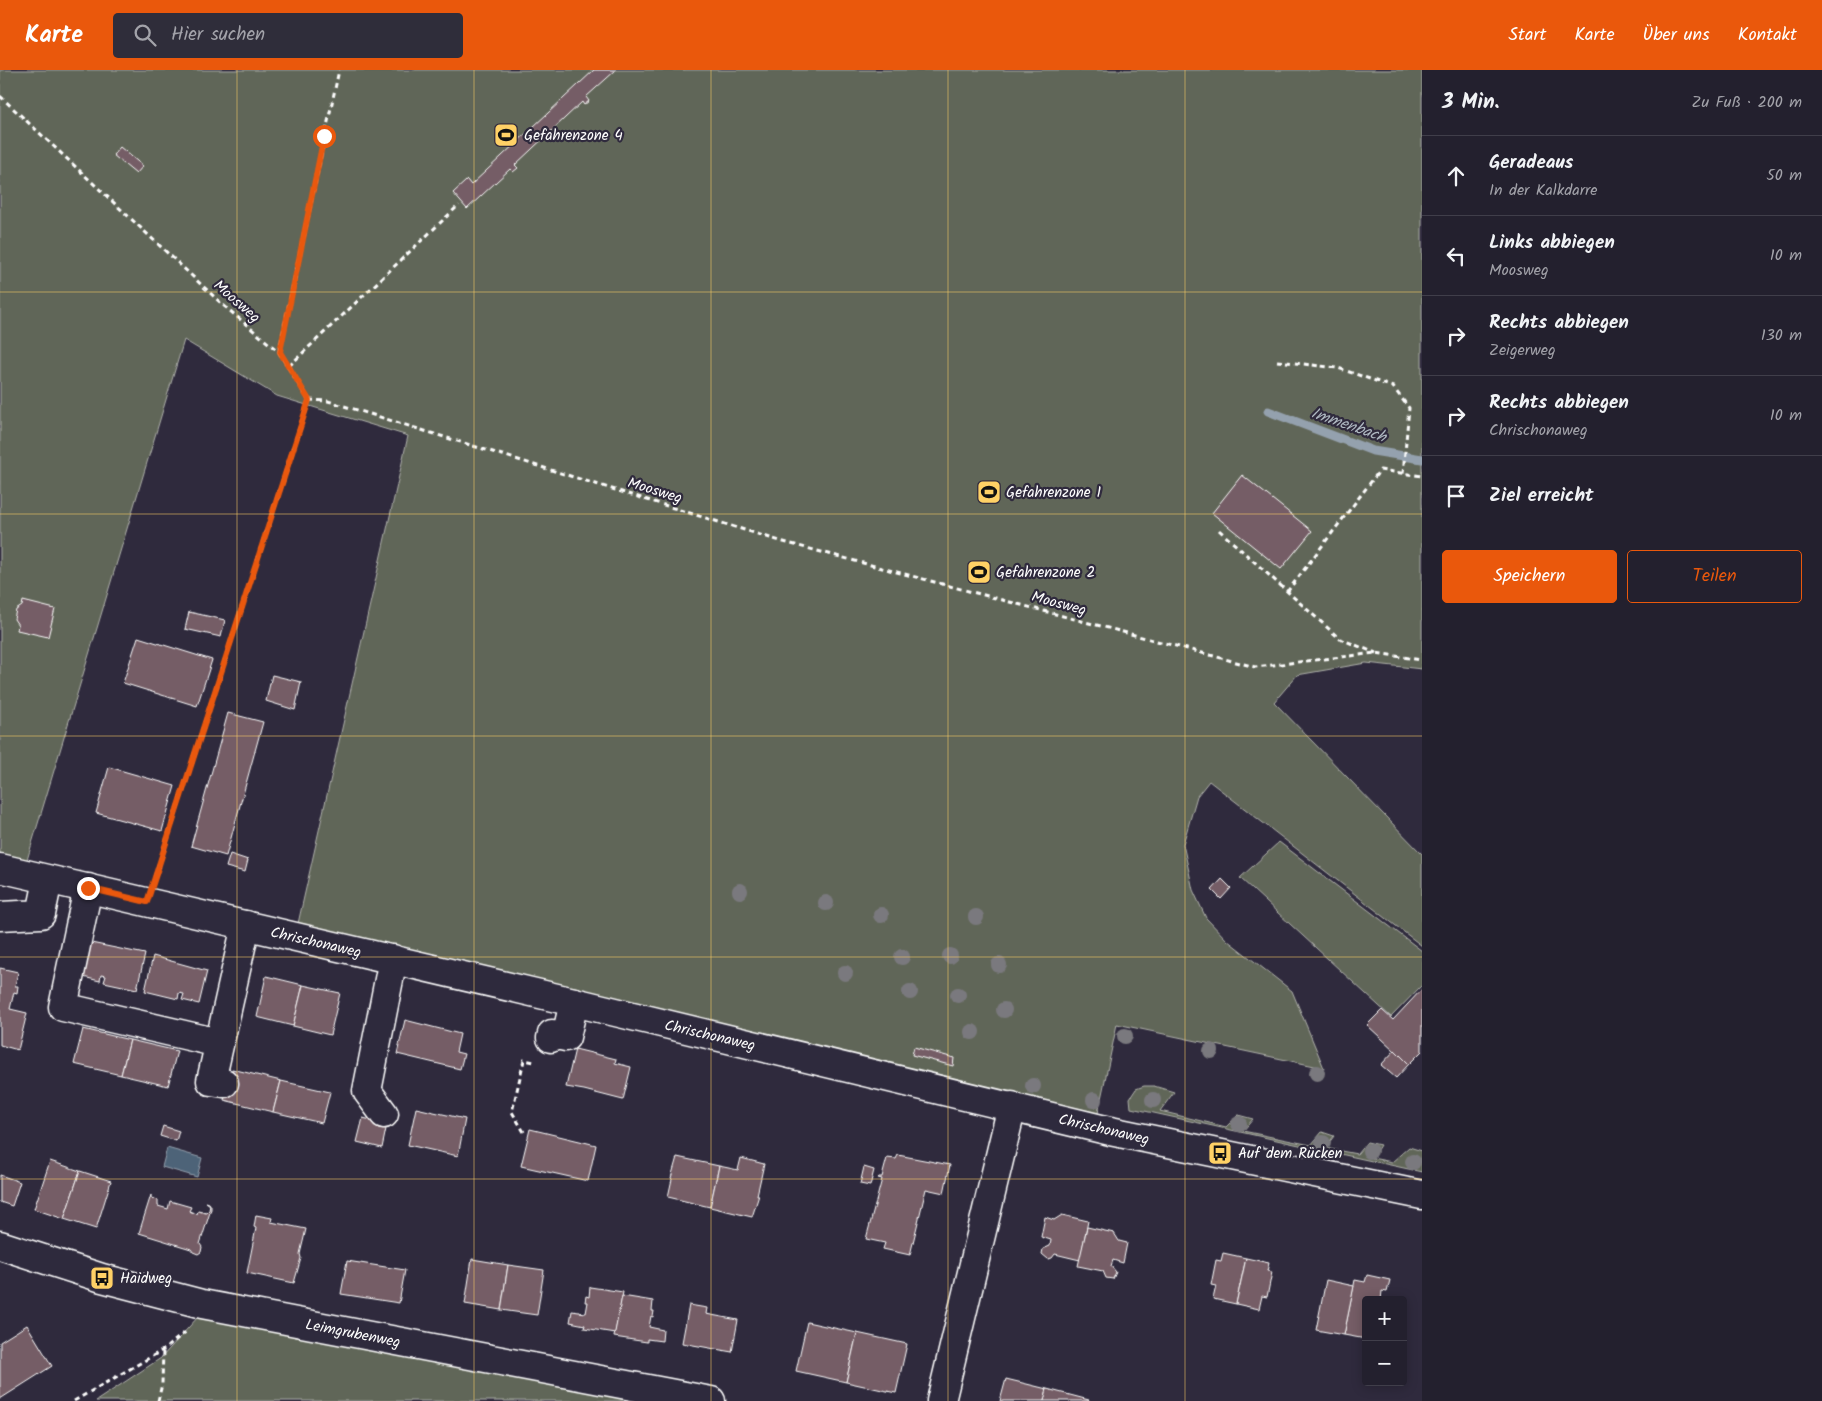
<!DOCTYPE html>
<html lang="de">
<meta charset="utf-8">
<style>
:root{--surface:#23202e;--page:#2f2d3a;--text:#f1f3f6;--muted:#a3a3aa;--line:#403e4a;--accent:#ea580c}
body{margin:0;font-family:Kalam,sans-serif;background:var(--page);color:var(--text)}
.controls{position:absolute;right:15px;bottom:15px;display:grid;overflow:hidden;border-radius:5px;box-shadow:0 2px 12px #0003}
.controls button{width:45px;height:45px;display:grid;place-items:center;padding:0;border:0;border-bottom:1px solid var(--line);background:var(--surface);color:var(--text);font:25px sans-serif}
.stop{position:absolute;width:15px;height:15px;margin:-11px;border:4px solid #ea580c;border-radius:50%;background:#fff}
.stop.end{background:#ea580c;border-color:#fff;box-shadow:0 1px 5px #0008}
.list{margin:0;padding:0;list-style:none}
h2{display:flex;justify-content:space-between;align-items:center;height:65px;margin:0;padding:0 20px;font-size:21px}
h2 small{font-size:16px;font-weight:400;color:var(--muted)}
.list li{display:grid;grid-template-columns:32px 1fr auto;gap:15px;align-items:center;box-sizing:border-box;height:80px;padding:0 20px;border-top:1px solid var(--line)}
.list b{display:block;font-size:19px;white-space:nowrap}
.list p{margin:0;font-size:16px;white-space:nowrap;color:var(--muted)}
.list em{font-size:16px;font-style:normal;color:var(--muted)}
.actions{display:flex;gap:10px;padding:15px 20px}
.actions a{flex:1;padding:11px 0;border:1px solid var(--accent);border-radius:5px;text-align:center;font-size:18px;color:var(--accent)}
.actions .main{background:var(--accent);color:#fff}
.icon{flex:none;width:28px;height:28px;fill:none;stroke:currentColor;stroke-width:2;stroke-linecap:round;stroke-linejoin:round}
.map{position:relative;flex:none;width:1422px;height:1331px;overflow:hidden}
header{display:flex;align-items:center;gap:30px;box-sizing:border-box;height:70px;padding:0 25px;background:var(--accent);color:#fff}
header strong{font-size:24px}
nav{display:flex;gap:28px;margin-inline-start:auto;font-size:18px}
.search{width:350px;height:45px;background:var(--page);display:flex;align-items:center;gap:12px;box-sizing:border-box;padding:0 18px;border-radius:5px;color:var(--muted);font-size:19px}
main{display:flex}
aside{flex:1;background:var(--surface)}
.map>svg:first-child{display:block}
</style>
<header>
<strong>Karte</strong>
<div class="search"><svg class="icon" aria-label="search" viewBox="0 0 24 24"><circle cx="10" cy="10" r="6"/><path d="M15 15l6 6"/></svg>Hier suchen</div>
<nav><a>Start</a><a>Karte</a><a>Über uns</a><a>Kontakt</a></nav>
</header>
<main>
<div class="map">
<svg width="1422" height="1331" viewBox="0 0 1422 1331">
<rect width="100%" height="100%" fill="#2f2a3d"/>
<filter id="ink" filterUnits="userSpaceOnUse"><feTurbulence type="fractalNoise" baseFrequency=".02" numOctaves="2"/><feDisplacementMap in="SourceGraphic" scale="10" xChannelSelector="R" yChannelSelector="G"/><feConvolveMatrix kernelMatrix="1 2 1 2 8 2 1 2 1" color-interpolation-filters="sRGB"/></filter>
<g filter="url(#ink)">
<!-- green -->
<g fill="#616658" stroke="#b0b2ac">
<path d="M0,0H1422V599L1366,593L1297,605L1274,632L1422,784V876L1209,711L1197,726L1183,774L1193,820L1206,848L1227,870L1292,921L1324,998L1117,954L1095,1057L297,858L408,366L277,326L184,270L27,790L0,784Z"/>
<path d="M1279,772L1422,881V915L1391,947L1240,808Z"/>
<path d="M1144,1016H1154L1174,1022L1160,1041L1226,1057L1238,1045L1253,1049L1243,1061L1311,1075L1322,1062L1334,1066L1325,1078L1357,1084L1367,1072L1380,1075L1372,1088L1392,1092L1409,1077L1422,1081V1102L1131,1038L1130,1028L1136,1019Z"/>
<path d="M198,1247L646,1331H96L161,1288Z"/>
</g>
<!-- water -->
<path fill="#4d6378" stroke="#94a1ae" d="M167,1078L202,1088L197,1107L162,1097Z"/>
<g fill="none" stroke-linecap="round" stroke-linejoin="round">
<!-- stream -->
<path stroke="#94a1ae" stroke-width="9" d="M1268,341L1373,381L1422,389"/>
</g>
<!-- building -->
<g fill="#755d66" stroke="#fff">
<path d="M594,0H616L586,27L589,31L584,35L582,32L515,95L518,98L513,102L510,99L467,139L453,123L467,110L471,115Z"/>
<path d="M120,77L143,96L136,104L113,85Z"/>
<path d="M1242,405L1312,461L1281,499L1212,443Z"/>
<path d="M23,531L55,539L48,567L17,560L18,555L14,549L16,540L22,536Z"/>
<path d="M189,542L225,550L221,567L185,559Z"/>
<path d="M138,567L212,590L197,636L123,613Z"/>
<path d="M272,605L301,612L295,640L266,631Z"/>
<path d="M228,643L263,652L226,786L191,776Z"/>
<path d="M109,697L175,716L162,761L96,743Z"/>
<path d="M230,784L248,790L245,802L226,797Z"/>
<path d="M1222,809L1231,818L1221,829L1212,820Z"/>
<path d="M91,873L145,884L137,919L104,912L106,906L101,905L100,911L83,907Z"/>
<path d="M153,886L207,901L199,934L182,930L184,924L179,923L178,929L145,921Z"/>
<path d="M0,898L18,902L15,916H18L17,923L14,922L10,939L27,943L18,980L0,975Z"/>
<path d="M266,906L303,915L293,956L257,947Z"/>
<path d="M303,915L340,923L330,965L293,956Z"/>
<path d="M1422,919V981L1409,994L1367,955L1382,940L1393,950Z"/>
<path d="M405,950L460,964L456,982L464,984L460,999L397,984Z"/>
<path d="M83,959L130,970L121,1005L74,994Z"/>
<path d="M130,970L177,981L168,1016L121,1005Z"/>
<path d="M914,977L954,988L953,996L912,985Z"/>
<path d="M575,979L616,989L615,993L631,997L623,1030L584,1020L566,1017Z"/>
<path d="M1395,980L1409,994L1396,1008L1381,995Z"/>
<path d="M232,999L281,1011L273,1042L224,1030Z"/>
<path d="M281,1011L330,1022L322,1053L273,1042Z"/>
<path d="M416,1038L465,1049L458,1086L408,1075Z"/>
<path d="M363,1048L387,1054L382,1078L357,1072Z"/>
<path d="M163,1056L179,1061L176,1071L160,1066Z"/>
<path d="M530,1059L596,1075L588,1111L521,1096Z"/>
<path d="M898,1085L950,1095L944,1123L926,1119L910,1185L883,1179L885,1173L866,1169L882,1109L878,1108L879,1107H882L887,1088L896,1089Z"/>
<path d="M677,1087L719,1096L710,1137L668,1127L672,1109L671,1108Z"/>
<path d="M741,1088L764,1094L757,1125H759L752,1147L710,1137L719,1096L738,1100Z"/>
<path d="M50,1091L80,1101L64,1149L34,1139Z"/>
<path d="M864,1097L874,1100L870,1116L860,1114Z"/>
<path d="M80,1101L111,1111L96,1159L64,1149Z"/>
<path d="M0,1105L20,1112L12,1136L0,1132Z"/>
<path d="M151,1125V1128L158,1130V1136L168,1139L170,1131L191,1137L189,1141L197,1144L198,1141L206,1143L209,1140L210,1135L206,1132L209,1133L211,1136V1139L200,1174L202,1177L201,1182L198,1184L193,1182L191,1179L139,1163Z"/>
<path d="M256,1145L272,1148L271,1152L306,1159L300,1184L301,1188L294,1213L247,1203L256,1158L254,1157Z"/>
<path d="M1062,1145L1088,1151L1080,1190L1055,1184L1052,1188L1048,1189L1042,1184L1043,1179L1050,1176L1051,1170L1041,1167L1045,1147L1054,1150Z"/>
<path d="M1087,1157L1114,1163L1119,1171L1127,1173L1123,1193L1113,1190L1111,1196L1116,1202L1113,1209L1106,1208L1103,1201L1078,1196Z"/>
<path d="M1223,1183L1246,1188L1236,1234L1213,1229L1216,1216L1211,1215L1216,1190L1221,1191Z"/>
<path d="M1246,1188L1269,1193L1267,1201L1272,1202L1267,1227L1262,1226L1259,1239L1236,1234Z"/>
<path d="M472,1189L508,1195L501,1240L465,1234Z"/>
<path d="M347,1191L405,1200L399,1233L341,1224Z"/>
<path d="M508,1195L544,1200L537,1245L501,1240Z"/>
<path d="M1367,1205L1390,1210L1387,1222L1382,1221L1381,1230H1366V1269L1344,1265L1355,1210L1365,1212Z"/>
<path d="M1326,1210L1354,1216L1344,1265L1316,1260Z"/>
<path d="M590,1217L623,1222L615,1263L584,1258L585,1255L570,1252L572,1241L586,1243L588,1232H585L586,1226L589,1227Z"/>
<path d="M622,1226L653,1231L652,1241H654L653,1247L651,1246L649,1257L663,1260L662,1271L647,1269V1272L614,1267Z"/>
<path d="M689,1235L707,1238L706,1244L738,1250L732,1282L682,1273Z"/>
<path d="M807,1252L857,1263L846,1312L796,1301Z"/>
<path d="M27,1255L52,1296L0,1329V1272Z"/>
<path d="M857,1263L907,1274L896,1323L846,1312Z"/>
<path d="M1006,1309L1047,1319L1044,1331H1000Z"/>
<path d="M1047,1319L1089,1330V1331H1044Z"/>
</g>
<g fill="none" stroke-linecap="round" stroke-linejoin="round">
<!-- minor casing -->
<g stroke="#fff" stroke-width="31">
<g id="minor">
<path d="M0,798L574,932L1110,1061L1422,1125"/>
<path d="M88,818L63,937L219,973"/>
<path d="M0,846L41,844L48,810"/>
<path d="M551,968L552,964L566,967L574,932"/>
<path d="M224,1013L211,1011L246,855"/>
<path d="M384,1044L367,1021L393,889"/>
<path d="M0,1175L102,1208L202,1234L711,1331"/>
<path d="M941,1331L1012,1036"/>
</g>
</g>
<!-- path -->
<g stroke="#fff" stroke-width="3" stroke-dasharray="5 4" stroke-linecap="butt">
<path d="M0,26L223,235L279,282L309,330"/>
<path d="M279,282L339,0"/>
<path d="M1277,291L1338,298L1393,317L1409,338L1403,404"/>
<path d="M289,296L459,135"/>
<path d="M309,330L328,331L780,471L1255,597L1376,583L1422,590"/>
<path d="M1219,460L1340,569L1376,583"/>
<path d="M1287,522L1380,400L1422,406"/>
<path d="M155,807L309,330"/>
<path d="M524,1062L512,1042L524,990L535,992"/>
<path d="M74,1331L163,1280L188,1260"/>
<path d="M158,1331L162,1314L163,1280"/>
</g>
<!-- minor -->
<use href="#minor" stroke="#2f2a3d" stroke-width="28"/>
</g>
<!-- trees -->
<g fill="#7a797e">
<circle cx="740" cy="821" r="8"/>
<circle cx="826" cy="833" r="8"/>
<circle cx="881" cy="845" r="8"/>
<circle cx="976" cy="847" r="8"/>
<circle cx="950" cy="886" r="8"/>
<circle cx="902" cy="887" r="8"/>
<circle cx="999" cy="895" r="8"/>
<circle cx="845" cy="903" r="8"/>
<circle cx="910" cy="922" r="8"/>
<circle cx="958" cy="925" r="8"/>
<circle cx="1004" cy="940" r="8"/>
<circle cx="972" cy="962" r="8"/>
<circle cx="1125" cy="966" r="8"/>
<circle cx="1211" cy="981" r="8"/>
<circle cx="1317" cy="1003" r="8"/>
<circle cx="1033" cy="1016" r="8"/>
<circle cx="1094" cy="1030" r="8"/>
<circle cx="1153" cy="1030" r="8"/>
<circle cx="1239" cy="1054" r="8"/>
<circle cx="1323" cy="1073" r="8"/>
<circle cx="1370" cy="1081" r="8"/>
<circle cx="1413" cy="1092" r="8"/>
</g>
</g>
<g fill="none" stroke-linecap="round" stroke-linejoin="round" filter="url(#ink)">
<!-- route -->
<path stroke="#ea580c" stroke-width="6" d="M88,818L147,832L309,330L280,282L324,66"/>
</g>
<!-- grid -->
<path fill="none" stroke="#ffd166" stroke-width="1" stroke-opacity="0.55" d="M237,0V1331M474,0V1331M711,0V1331M948,0V1331M1185,0V1331M0,222H1422M0,444H1422M0,666H1422M0,887H1422M0,1109H1422"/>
<!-- icons -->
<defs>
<g id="stadium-square" transform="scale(1.25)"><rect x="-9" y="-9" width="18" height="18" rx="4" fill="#ffd166" stroke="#2f2a3d"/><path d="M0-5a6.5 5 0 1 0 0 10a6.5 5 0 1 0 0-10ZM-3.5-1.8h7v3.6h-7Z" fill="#111"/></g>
<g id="bus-square" transform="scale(1.25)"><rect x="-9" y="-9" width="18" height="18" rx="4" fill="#ffd166" stroke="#2f2a3d"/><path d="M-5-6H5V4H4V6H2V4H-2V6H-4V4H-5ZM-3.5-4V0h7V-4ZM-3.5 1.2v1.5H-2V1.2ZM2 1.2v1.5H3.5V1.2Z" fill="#111"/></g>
</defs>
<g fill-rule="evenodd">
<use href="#stadium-square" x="506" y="65"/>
<use href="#stadium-square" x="989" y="422"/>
<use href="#stadium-square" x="979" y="502"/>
<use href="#bus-square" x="1220" y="1083"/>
<use href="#bus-square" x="102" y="1208"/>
</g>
<g text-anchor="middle" stroke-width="4.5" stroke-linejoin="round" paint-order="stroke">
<!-- poi labels -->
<g font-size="15" fill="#fff" stroke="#2f2a3d" text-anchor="start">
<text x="524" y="70">Gefahrenzone 4</text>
<text x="1006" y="427">Gefahrenzone 1</text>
<text x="996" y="507">Gefahrenzone 2</text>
<text x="1238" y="1088">Auf dem Rücken</text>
<text x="120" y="1213">Haidweg</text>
</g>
<!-- street labels -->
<g font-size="15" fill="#fff" stroke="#2f2a3d">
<text transform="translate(237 231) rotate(41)" y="5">Moosweg</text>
<text transform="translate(655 420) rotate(17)" y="5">Moosweg</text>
<text transform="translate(1059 533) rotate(15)" y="5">Moosweg</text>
<text transform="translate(316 872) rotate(13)" y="5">Chrischonaweg</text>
<text transform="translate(710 965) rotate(13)" y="5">Chrischonaweg</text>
<text transform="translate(1104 1059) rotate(13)" y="5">Chrischonaweg</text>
<text transform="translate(353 1263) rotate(11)" y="5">Leimgrubenweg</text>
</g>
<!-- water labels -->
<g font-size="16" font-style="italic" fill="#afb9c2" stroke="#2f2a3d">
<text transform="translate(1349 354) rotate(19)" y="6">Immenbach</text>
</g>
</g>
</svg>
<div class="controls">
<button>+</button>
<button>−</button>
</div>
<div class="stop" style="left:324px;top:66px"></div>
<div class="stop end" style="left:88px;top:818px"></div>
</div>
<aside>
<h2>3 Min.<small>Zu Fuß · 200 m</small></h2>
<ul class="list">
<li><svg class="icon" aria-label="ahead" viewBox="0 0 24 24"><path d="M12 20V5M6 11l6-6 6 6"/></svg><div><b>Geradeaus</b><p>In der Kalkdarre</p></div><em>50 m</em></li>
<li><svg class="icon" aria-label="left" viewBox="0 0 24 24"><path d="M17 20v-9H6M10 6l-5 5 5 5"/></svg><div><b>Links abbiegen</b><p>Moosweg</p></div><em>10 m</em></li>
<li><svg class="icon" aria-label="right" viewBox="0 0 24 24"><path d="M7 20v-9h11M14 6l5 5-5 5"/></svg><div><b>Rechts abbiegen</b><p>Zeigerweg</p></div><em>130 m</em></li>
<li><svg class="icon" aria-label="right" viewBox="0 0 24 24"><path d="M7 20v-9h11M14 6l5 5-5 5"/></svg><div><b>Rechts abbiegen</b><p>Chrischonaweg</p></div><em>10 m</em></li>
<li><svg class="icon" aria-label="arrive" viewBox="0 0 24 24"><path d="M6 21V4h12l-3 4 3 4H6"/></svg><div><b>Ziel erreicht</b></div></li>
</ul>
<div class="actions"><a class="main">Speichern</a><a>Teilen</a></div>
</aside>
</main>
